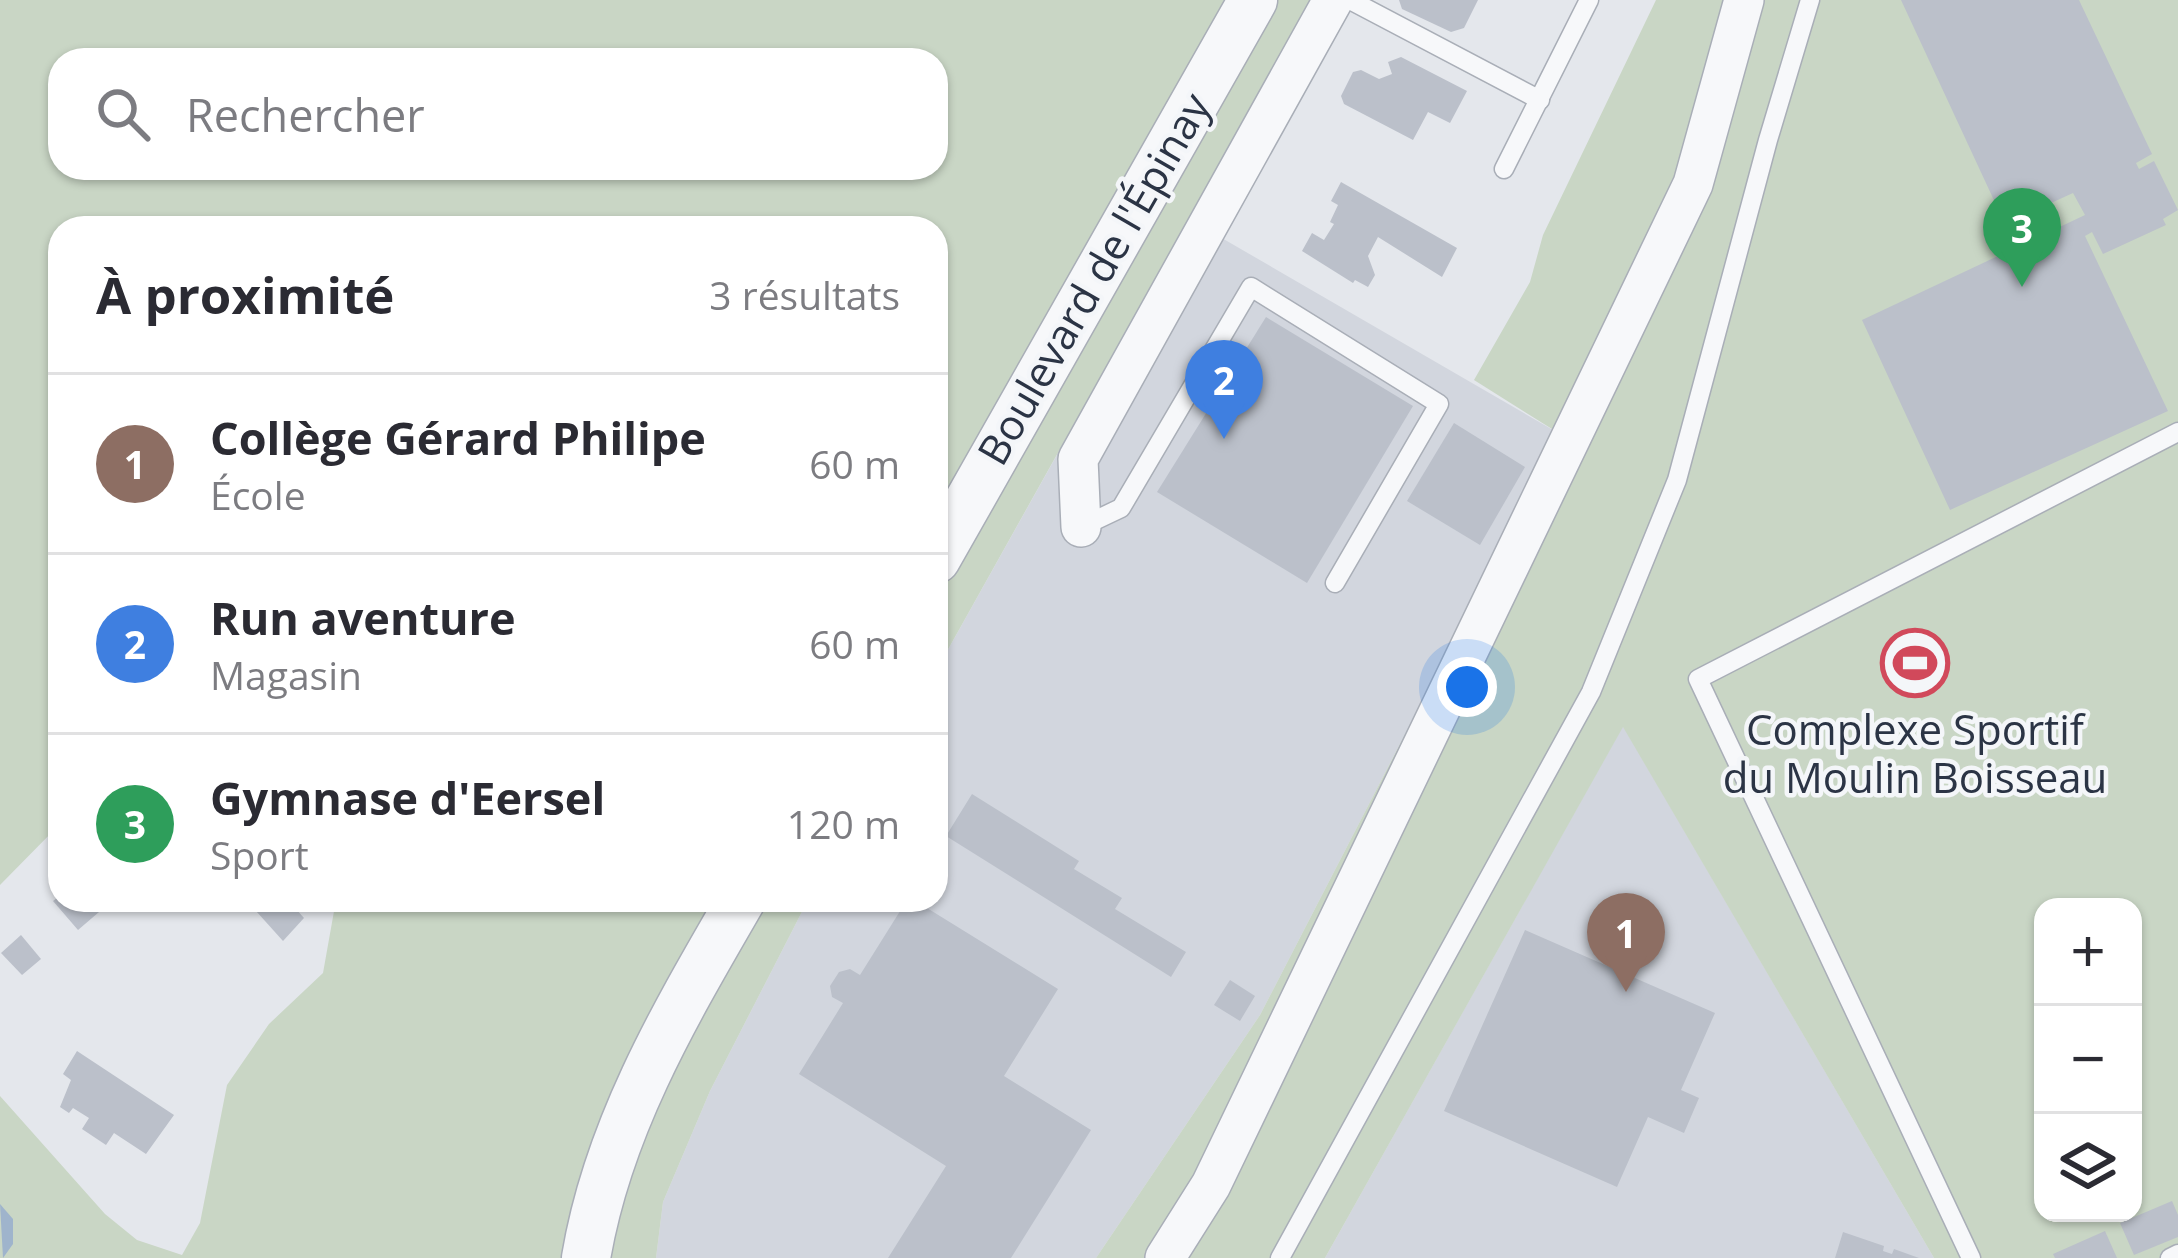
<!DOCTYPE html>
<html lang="fr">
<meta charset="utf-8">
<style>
:root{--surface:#fff;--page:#f7f7f7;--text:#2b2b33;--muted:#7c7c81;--line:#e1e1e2;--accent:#db2777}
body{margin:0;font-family:"Open Sans",sans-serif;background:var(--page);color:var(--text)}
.controls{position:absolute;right:36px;bottom:36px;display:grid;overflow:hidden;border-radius:24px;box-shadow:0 3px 9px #0004}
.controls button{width:108px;height:108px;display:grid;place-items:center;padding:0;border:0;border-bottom:3px solid var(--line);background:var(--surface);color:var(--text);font:60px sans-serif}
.you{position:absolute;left:1467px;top:687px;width:42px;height:42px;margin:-30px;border:9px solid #fff;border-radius:50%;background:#1a73e8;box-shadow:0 0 0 18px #1a73e833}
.badge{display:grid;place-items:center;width:78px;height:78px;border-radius:50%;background:var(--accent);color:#fff;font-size:39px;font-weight:700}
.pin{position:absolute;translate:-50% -99px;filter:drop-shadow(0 3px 6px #0008)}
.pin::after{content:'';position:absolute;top:63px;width:42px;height:36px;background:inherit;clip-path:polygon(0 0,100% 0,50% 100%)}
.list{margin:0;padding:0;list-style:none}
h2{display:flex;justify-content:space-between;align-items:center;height:156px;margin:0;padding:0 48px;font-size:51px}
h2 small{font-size:39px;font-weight:400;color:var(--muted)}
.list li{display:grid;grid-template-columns:78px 1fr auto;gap:36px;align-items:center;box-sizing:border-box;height:180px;padding:0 48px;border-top:3px solid var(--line)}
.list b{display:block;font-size:45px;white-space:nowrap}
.list p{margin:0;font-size:39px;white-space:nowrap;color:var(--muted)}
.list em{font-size:39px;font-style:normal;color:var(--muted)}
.icon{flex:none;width:66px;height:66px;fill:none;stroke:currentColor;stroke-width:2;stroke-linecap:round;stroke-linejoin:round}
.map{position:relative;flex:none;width:2178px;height:1258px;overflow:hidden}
.search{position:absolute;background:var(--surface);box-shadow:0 3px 9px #0004;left:48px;top:48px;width:900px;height:132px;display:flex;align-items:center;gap:30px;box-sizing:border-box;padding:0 42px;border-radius:36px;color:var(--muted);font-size:45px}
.panel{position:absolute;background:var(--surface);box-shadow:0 3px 9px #0004;left:48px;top:216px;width:900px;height:696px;border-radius:36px}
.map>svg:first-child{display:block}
</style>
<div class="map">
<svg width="2178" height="1258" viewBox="0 0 2178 1258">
<rect width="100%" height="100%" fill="#e4e7ec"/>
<!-- built -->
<g fill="#d2d6de">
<path d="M1189,219L1560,434L1260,1015L1096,1258H656L663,1202L710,1091L808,900H936V671Z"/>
<path d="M1623,726L1934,1258H1325Z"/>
</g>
<!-- green -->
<g fill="#c9d6c5" fill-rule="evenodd">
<path d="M0,0H1311L936,671V228H60V824L0,885ZM60,60H936V168H60Z"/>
<path d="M1656,0H2178V1258H1934L1623,727L1325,1258H1096L1260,1015L1560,434L1474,380L1530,282L1543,235ZM2043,907H2133V1213H2043Z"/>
<path d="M336,900H808L710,1091L663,1202L656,1258H0V1096L105,1214L137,1240L182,1255L200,1223L227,1085L269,1024L323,973Z"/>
</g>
<!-- water -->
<path fill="#9fb4cc" d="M0,1204L13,1219V1244L3,1258Z"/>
<!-- building -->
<g fill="#bbc0ca">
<path d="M1399,0H1478L1464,28L1451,32L1402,9Z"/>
<path d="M1901,0H2079L2152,154L2136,163L2139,169L2154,161L2178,210L2163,219L2166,225L2103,254L2092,232L2085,236L2168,411L1950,510L1862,320L2085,215L2073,193L2005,224Z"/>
<path d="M1401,57L1467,91L1450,123L1428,112L1413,140L1344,104L1341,96L1353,72L1361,70L1379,79L1392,74L1388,62Z"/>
<path d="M1341,182L1457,248L1442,277L1378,237L1368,256L1375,275L1368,287L1355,280L1353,283L1302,251L1312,233L1324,240L1334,224L1330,222L1338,205L1331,201Z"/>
<path d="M1266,317L1413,406L1307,583L1157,492Z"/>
<path d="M1454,423L1525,467L1480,545L1407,501Z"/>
<path d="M972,794L1079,861L1074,869L1122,898L1115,909L1186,952L1171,977L946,836Z"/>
<path d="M54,888L60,889V900H113L78,930L53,901L57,898Z"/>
<path d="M246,900H288L304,918L283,941Z"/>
<path d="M907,900H914L1058,989L1004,1076L1091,1130L1011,1258H888L946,1166L799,1074L843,1003L832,997L830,986L839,972L850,969L860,975Z"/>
<path d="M1525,930L1715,1013L1681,1090L1699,1098L1684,1133L1648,1117L1617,1187L1444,1111Z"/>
<path d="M21,935L41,959L22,975L1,953Z"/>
<path d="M1230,980L1255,996L1240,1021L1214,1005Z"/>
<path d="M77,1051L174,1115L146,1154L114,1133L106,1145L82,1129L89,1118L73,1108L69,1113L60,1107L71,1080L63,1074Z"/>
<path d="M2172,1201L2178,1215V1237L2134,1255L2120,1223Z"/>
<path d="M2105,1231L2117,1258H2055L2053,1254Z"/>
<path d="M1843,1232L1884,1246L1883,1251L1892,1254L1894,1249L1919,1258H1835Z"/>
</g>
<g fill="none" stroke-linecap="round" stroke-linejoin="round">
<!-- service casing -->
<g stroke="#a9aeb7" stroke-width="21">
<g id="service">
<path d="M1350,0L1540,100"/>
<path d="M1504,169L1589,0"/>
<path d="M1081,527L1121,508L1251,287L1439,404L1335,583"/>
<path d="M1280,1258L1591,692L1677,480L1768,140L1810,0"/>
<path d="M1971,1258L1698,679L2178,432"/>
<path d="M2170,1258L2178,1254"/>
</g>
</g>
<!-- minor casing -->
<g stroke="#a9aeb7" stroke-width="42">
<g id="minor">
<path d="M1081,527L1078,459L1333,0"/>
<path d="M1165,1258L1211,1185L1693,184L1744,0"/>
</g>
</g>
<!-- tertiary casing -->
<g stroke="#a9aeb7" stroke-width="51">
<g id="tertiary">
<path d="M936,559L1253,0"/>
<path d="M586,1258C608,1127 675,1014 741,900"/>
</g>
</g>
<!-- service -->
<use href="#service" stroke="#f7f8fa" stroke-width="18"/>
<!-- minor -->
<use href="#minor" stroke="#f7f8fa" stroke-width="39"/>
<!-- tertiary -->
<use href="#tertiary" stroke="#f7f8fa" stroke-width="48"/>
</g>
<!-- icons -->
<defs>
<g id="stadium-ring" transform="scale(3.45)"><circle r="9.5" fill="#f4f6f9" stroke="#d1495b" stroke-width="1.5"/><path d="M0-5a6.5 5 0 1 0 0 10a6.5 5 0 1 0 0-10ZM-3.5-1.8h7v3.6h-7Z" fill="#d1495b"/></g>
</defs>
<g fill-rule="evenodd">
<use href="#stadium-ring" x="1915" y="663"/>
</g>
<g text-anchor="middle" stroke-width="9" stroke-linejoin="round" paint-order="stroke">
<!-- street labels -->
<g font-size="42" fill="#2b3445" stroke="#f4f6f9">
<text transform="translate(1094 279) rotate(-60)" y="15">Boulevard de l'Épinay</text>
</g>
<!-- poi labels -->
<g font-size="42" fill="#2b3445" stroke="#f4f6f9">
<text x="1915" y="745">Complexe Sportif<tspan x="1915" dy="48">du Moulin Boisseau</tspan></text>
</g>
</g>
</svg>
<div class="controls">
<button>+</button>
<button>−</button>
<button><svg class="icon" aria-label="layers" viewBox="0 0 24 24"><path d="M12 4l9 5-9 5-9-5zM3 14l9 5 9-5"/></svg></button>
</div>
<div class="you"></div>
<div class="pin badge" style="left:1626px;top:992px;background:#8d6e63">1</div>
<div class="pin badge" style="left:1224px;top:439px;background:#3f7fe0">2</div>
<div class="pin badge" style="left:2022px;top:287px;background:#2e9e5b">3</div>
<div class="search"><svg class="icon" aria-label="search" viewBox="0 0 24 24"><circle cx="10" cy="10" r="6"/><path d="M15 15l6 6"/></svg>Rechercher</div>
<section class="panel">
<h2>À proximité<small>3 résultats</small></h2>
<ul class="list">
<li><span class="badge" style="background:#8d6e63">1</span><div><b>Collège Gérard Philipe</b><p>École</p></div><em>60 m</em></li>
<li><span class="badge" style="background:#3f7fe0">2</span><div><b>Run aventure</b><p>Magasin</p></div><em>60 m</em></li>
<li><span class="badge" style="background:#2e9e5b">3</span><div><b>Gymnase d'Eersel</b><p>Sport</p></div><em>120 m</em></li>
</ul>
</section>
</div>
